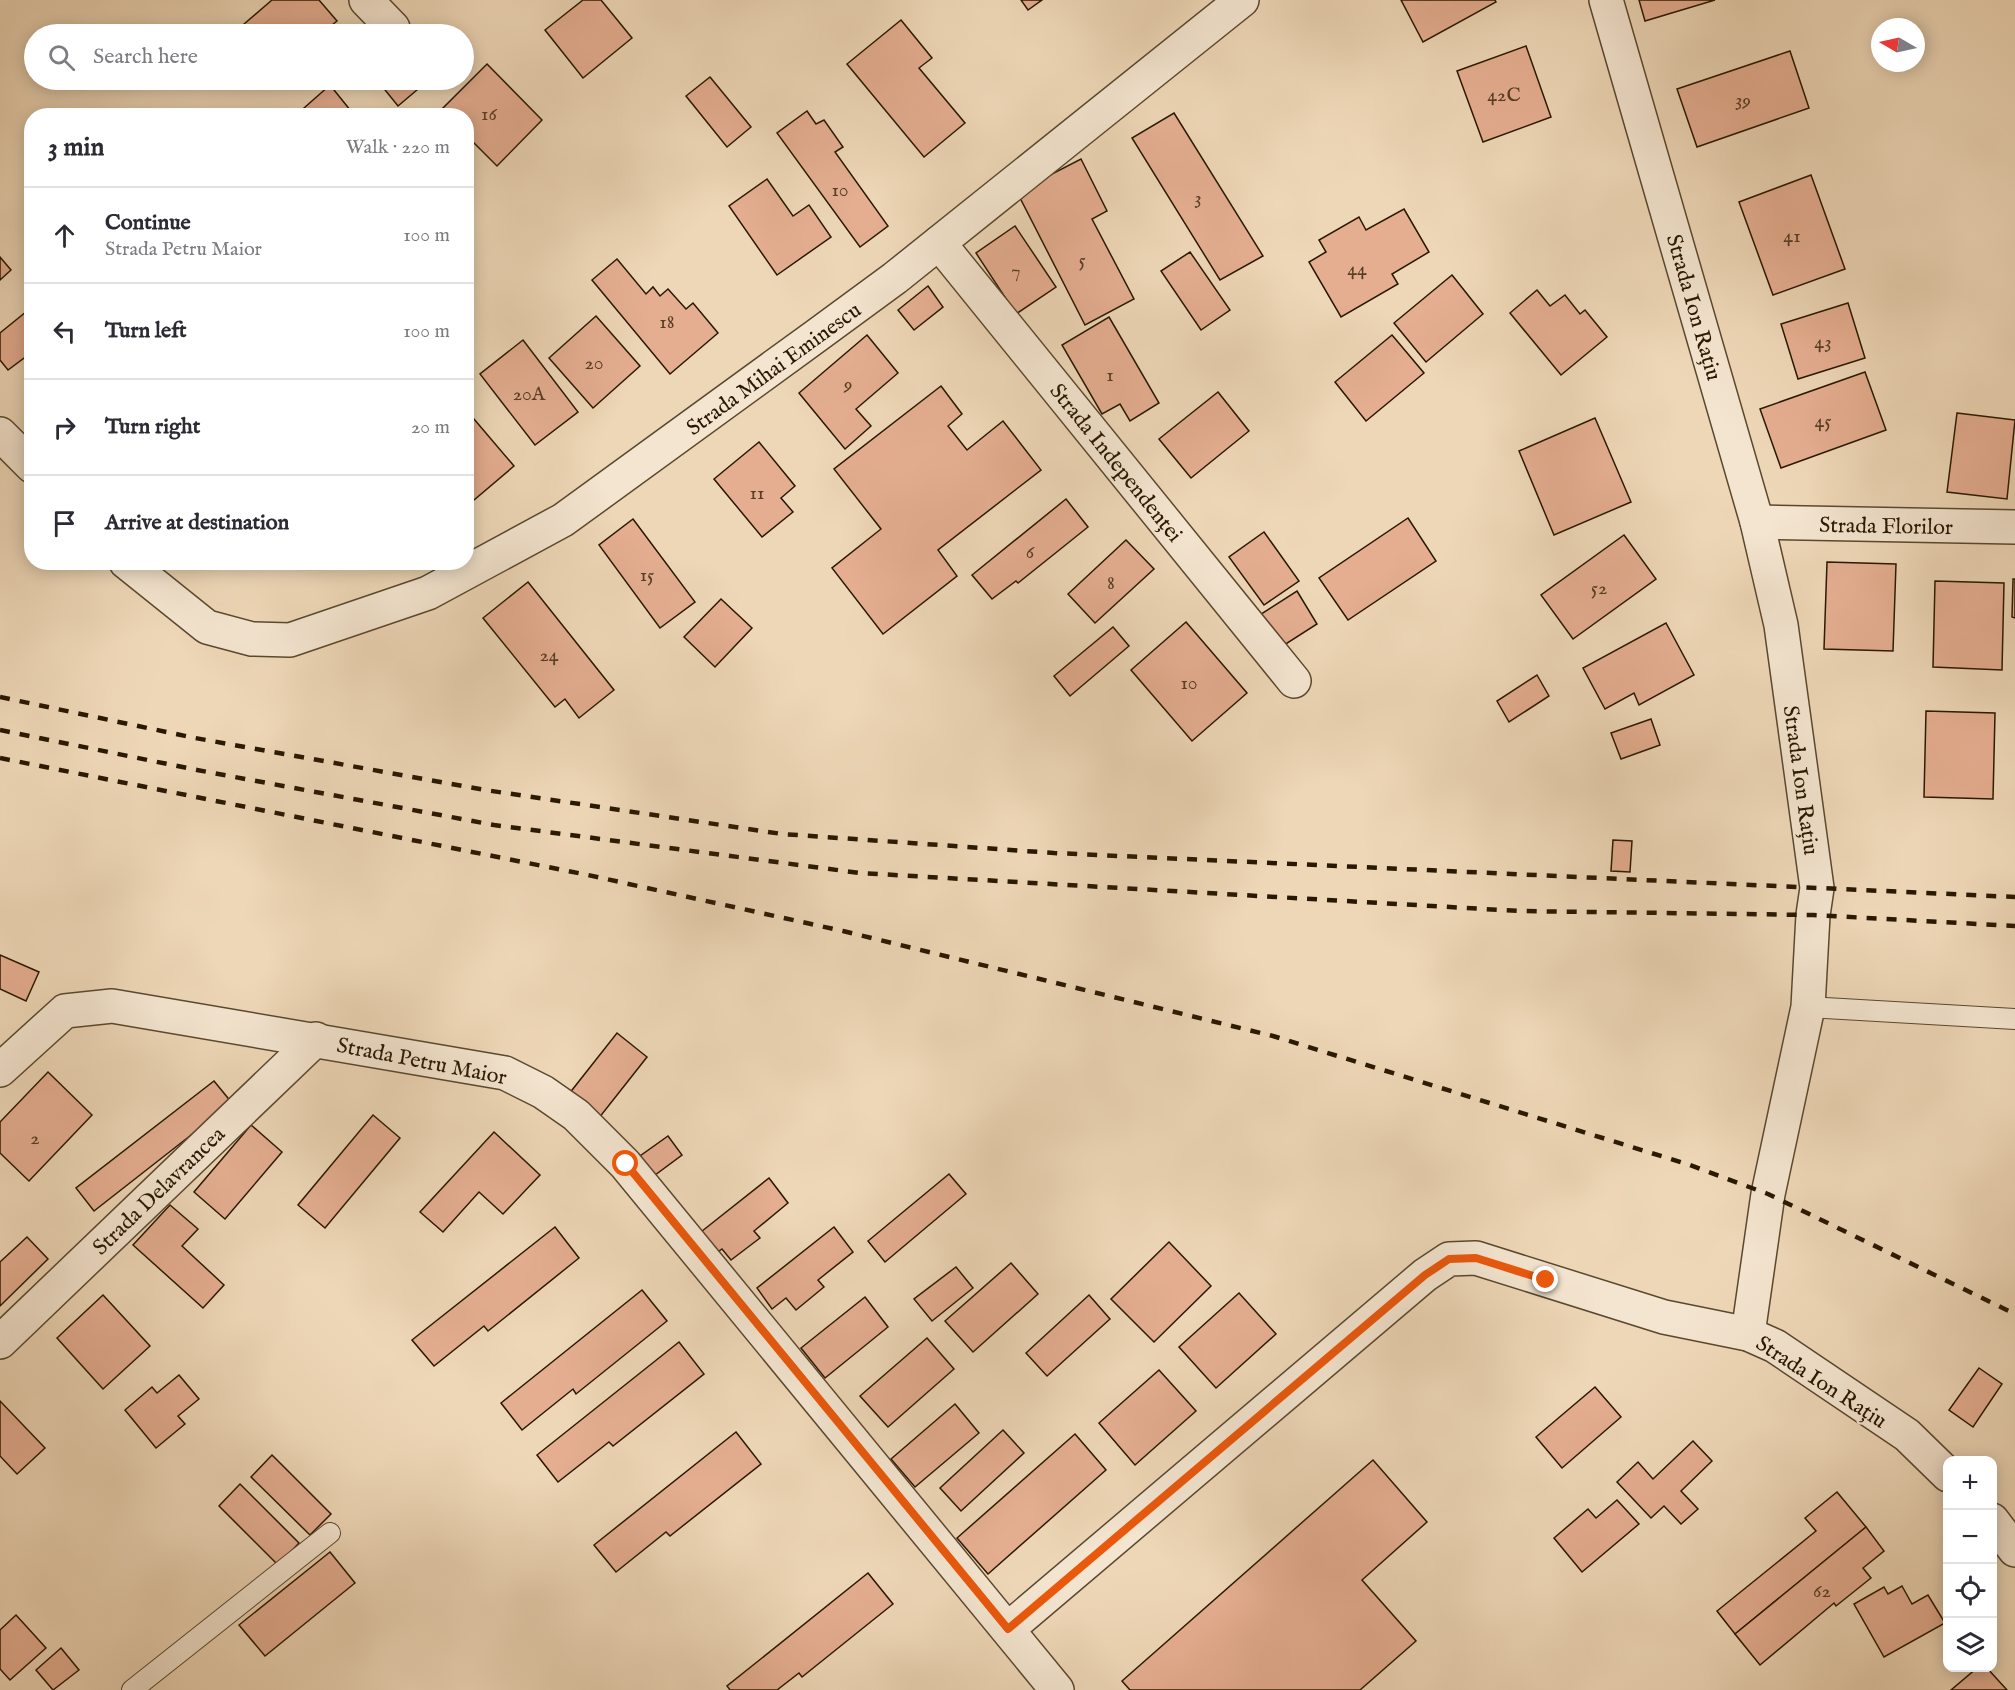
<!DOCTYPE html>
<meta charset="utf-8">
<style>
:root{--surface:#fff;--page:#f7f7f7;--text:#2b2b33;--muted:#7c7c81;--line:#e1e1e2}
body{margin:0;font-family:"IM FELL English",serif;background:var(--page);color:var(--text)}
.controls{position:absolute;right:18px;bottom:18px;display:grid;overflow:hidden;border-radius:12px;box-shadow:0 3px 15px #0003}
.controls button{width:54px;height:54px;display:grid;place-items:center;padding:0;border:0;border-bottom:2px solid var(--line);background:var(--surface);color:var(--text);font:30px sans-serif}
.compass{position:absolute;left:1871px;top:18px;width:54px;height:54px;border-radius:50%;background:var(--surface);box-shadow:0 3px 15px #0003;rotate:279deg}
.stop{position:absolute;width:18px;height:18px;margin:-14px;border:4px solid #ea580c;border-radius:50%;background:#fff}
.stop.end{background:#ea580c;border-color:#fff;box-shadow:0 2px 6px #0008}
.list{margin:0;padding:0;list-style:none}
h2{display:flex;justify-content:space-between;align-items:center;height:78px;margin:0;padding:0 24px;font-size:26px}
h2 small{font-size:20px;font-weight:400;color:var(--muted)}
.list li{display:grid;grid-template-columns:39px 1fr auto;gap:18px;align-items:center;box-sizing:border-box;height:96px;padding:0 24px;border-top:2px solid var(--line)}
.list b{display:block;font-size:22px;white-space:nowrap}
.list p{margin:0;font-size:20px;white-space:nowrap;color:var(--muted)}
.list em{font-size:20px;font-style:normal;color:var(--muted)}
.icon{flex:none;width:33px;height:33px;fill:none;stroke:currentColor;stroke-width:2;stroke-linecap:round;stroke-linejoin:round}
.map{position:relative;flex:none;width:2015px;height:1690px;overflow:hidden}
.search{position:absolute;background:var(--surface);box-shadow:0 3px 15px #0003;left:24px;top:24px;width:450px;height:66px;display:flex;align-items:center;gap:15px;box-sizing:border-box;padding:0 21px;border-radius:33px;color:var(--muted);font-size:22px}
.panel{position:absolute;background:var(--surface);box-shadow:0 3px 15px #0003;left:24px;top:108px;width:450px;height:462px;border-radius:24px}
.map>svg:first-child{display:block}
</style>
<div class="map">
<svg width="2015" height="1690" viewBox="0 0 2015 1690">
<rect width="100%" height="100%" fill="#eed7b7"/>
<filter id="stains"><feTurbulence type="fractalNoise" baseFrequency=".00333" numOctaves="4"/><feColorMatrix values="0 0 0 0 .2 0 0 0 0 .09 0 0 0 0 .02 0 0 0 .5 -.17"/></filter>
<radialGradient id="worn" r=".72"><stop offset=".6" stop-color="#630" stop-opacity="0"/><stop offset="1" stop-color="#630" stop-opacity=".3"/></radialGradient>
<!-- building -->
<g fill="#e5ae91" stroke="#291801" stroke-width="1.5">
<path d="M272,0H319L337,21L321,34H253L244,24Z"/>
<path d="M583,0H601L632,38L583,78L545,30Z"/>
<path d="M1021,0H1042L1028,10Z"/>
<path d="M1401,0H1495L1496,2L1423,42Z"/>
<path d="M1639,0H1715L1645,21Z"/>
<path d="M901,20L932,58L919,68L965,123L924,157L847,64Z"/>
<path d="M1526,46L1551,117L1483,142L1457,71Z"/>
<path d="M1790,51L1809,108L1697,147L1677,89Z"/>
<path d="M487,64L542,120L497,166L466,135V116H447L441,110Z"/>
<path d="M710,77L751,127L727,147L686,96Z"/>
<path d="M377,80H420L424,84L398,106Z"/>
<path d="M330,85L355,116H295Z"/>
<path d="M807,111L816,124L824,120L843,147L835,152L888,226L860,247L777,133Z"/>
<path d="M1174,113L1263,256L1220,280L1132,138Z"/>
<path d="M1081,159L1107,211L1092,219L1134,299L1085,325L1017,192Z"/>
<path d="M1811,175L1845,269L1773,295L1739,202Z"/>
<path d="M767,179L793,216L809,205L831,237L777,275L729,206Z"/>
<path d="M1404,209L1429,252L1392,274L1398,284L1341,317L1309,262L1326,252L1319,240L1359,217L1366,230Z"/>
<path d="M1015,226L1056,287L1016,314L976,253Z"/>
<path d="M1190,252L1230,310L1201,330L1161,271Z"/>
<path d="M0,257L11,270L0,280Z"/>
<path d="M617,259L646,294L653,287L660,296L668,289L686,309L693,303L718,333L670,374L592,280Z"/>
<path d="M1452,275L1483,314L1426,362L1394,323Z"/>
<path d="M928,286L943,307L914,330L898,310Z"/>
<path d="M1537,290L1550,306L1565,295L1580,314L1585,310L1607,337L1561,375L1510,313Z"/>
<path d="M1848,303L1865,358L1798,379L1781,324Z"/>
<path d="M32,307V352L8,370L0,360V333Z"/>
<path d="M596,316L640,366L593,408L549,358Z"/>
<path d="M1109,317L1159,403L1130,421L1120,404L1102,414L1062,345Z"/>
<path d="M867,335L898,373L856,409L871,426L845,449L799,393Z"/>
<path d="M1392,335L1424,373L1366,421L1335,382Z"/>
<path d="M523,340L578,412L535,445L480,374Z"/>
<path d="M1865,372L1886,430L1781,468L1760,409Z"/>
<path d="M941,386L962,414L948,426L967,450L1003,421L1041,470L938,550L957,576L883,634L832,568L881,529L834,469Z"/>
<path d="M1218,392L1249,431L1191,478L1159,439Z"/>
<path d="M468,412L514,466L474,500L466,492Z"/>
<path d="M1957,413L2015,420L2007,499L1947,492Z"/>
<path d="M1595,418L1631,502L1554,535L1519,451Z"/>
<path d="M759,442L795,486L781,498L793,512L762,537L714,479Z"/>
<path d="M1066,499L1088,527L1018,583L1016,581L992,599L972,575Z"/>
<path d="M1408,518L1436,561L1348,620L1319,578Z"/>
<path d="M633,519L695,602L660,628L599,545Z"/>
<path d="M1264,532L1299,581L1264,605L1229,557Z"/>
<path d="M1624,535L1656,579L1573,639L1541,595Z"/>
<path d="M1126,540L1154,569L1095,623L1068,594Z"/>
<path d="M1827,562L1896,564L1893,651L1824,649Z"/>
<path d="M2013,579H2015V618L2012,617Z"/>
<path d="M1935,581L2004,583L2002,670L1933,667Z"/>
<path d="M528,582L614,690L579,718L565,699L555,707L483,618Z"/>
<path d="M1297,591L1317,624L1278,649L1258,616Z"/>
<path d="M721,599L752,628L715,667L684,637Z"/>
<path d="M1186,622L1247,693L1192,741L1131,670Z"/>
<path d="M1666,623L1694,675L1639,705L1634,693L1605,709L1583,668Z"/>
<path d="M1113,627L1129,646L1070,696L1054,676Z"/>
<path d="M1537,675L1549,696L1509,722L1497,701Z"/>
<path d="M1926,711L1995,713L1993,799L1924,797Z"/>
<path d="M1651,719L1660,745L1621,759L1611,733Z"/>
<path d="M1613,840L1632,841L1630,872L1611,871Z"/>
<path d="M0,955L39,972L26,1001L0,989Z"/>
<path d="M617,1033L647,1057L595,1123L565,1099Z"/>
<path d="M48,1072L92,1115L29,1181L0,1153V1122Z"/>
<path d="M214,1081L232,1103L94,1211L76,1188Z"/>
<path d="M373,1115L400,1138L325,1228L298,1205Z"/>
<path d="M251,1125L282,1152L225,1219L194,1192Z"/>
<path d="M494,1132L540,1175L503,1214L479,1192L443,1232L420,1212Z"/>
<path d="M668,1136L682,1155L647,1181L633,1161Z"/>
<path d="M949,1174L966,1194L885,1262L868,1241Z"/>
<path d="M769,1178L788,1203L754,1231L760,1238L731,1260L722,1249L708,1259L692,1239Z"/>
<path d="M170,1205L198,1229L182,1246L224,1285L203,1308L133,1245Z"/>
<path d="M555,1227L579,1258L488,1331L484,1326L434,1366L412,1340Z"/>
<path d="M834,1227L853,1252L818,1280L824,1287L796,1310L786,1298L772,1309L757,1288Z"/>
<path d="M27,1237L48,1259L0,1306V1262Z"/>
<path d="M1169,1242L1211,1286L1154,1342L1111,1299Z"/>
<path d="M1011,1263L1038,1294L973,1352L945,1321Z"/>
<path d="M956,1267L973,1288L932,1321L914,1299Z"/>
<path d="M642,1290L667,1321L576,1394L573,1389L522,1430L501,1403Z"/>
<path d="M1239,1293L1276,1334L1216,1388L1179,1347Z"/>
<path d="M103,1295L150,1346L103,1389L57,1338Z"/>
<path d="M1089,1295L1110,1319L1047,1376L1026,1353Z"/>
<path d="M865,1297L888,1327L825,1378L801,1348Z"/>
<path d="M927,1338L954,1369L888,1427L860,1396Z"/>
<path d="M679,1342L704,1374L613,1446L609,1442L558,1482L537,1455Z"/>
<path d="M1979,1368L2002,1384L1973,1427L1949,1410Z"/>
<path d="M1159,1370L1196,1411L1135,1465L1099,1423Z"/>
<path d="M179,1375L199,1399L178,1416L185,1424L156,1448L125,1410L152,1387L157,1393Z"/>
<path d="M1595,1387L1621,1417L1562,1468L1536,1437Z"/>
<path d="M0,1401L45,1448L17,1474L0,1456Z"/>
<path d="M955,1404L979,1433L915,1487L891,1459Z"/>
<path d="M1003,1430L1024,1453L961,1511L940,1488Z"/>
<path d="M736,1432L761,1464L670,1536L666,1532L616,1572L594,1545Z"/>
<path d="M1075,1434L1106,1470L988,1574L957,1538Z"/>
<path d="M1693,1441L1712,1461L1681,1491L1698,1509L1681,1524L1664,1506L1651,1518L1617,1482L1638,1462L1653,1479Z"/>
<path d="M272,1455L331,1514L310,1535L251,1477Z"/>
<path d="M1373,1460L1427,1522L1362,1580L1416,1641L1360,1690H1130L1122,1681Z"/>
<path d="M240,1484L299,1543L278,1565L219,1506Z"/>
<path d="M1837,1492L1866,1527L1735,1634L1717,1611L1816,1531L1805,1518Z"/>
<path d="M1617,1500L1639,1524L1582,1572L1554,1538L1588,1509L1596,1518Z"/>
<path d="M1866,1527L1884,1551L1863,1568L1871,1578L1836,1606L1834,1603L1760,1665L1735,1634Z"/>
<path d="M330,1552L355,1583L265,1656L239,1625Z"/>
<path d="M868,1573L893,1604L802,1677L799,1673L777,1690H730L727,1686Z"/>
<path d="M1902,1586L1912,1604L1928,1595L1945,1623L1884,1657L1854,1604L1884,1587L1888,1594Z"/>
<path d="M16,1615L46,1648L10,1680L0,1669V1630Z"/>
<path d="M61,1648L79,1670L53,1690L36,1670Z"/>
<path d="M1977,1668H1987L2007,1690H1951Z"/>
</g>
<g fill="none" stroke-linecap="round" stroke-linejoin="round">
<!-- service casing -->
<g stroke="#5a482e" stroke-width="22">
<g id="service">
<path d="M1808,1007L2015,1019"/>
<path d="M132,1690L330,1533"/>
</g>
</g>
<!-- minor casing -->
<g stroke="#5a482e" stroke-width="36">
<g id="minor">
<path d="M366,0L393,28"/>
<path d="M1606,0L1757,522L1781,625L1817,888L1813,915L1808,1007L1768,1194L1748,1334"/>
<path d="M939,243L1294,681"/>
<path d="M0,434L32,466"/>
<path d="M1757,522L2015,527"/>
<path d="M126,562L207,627L252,639L290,640L428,593L563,520L816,336L895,278L1242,0"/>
<path d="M0,1070L65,1011L112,1006L505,1073L543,1092L576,1115L625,1164L1057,1690"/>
<path d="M0,1342L316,1039"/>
<path d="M1992,1520L2015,1550"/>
<path d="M1008,1629L1425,1275L1449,1259L1476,1258L1664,1317L1748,1334L1775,1346L1907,1435L1948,1475"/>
</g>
</g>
<!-- service -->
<use href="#service" stroke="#f4e5d0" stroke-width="20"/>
<!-- minor -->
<use href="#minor" stroke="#f4e5d0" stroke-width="33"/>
<!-- rail -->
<g stroke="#291801" stroke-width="4.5" stroke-dasharray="10 10" stroke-linecap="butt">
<path d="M0,697L195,738L485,790L782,834L1054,853L2015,897"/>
<path d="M0,730L197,770L494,825L860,873L1519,911L1813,915L2015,926"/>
<path d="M0,758L588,875L843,931L1273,1036L1690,1165L1768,1194L2015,1314"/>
</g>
</g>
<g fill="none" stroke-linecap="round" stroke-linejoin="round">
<!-- route -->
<path stroke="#ea580c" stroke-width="8" d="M626,1164L1008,1629L1425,1275L1449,1259L1476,1258L1546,1280"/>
</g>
<g text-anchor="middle" stroke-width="4.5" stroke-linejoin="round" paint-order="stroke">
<!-- number labels -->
<g font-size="20" fill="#583e25">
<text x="1504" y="101">42C</text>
<text x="1743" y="106">39</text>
<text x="489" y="120">16</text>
<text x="840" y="196">10</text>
<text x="1198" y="204">3</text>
<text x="1792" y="242">41</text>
<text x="1082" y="266">5</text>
<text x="1357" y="275">44</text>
<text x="1016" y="277">7</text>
<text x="667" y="328">18</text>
<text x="1823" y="348">43</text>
<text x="594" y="369">20</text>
<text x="1110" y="381">1</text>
<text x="848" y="390">9</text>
<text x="529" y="400">20A</text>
<text x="1823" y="427">45</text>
<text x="757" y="499">11</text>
<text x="1030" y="558">6</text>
<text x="647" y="581">15</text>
<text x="1111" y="589">8</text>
<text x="1599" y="594">52</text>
<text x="549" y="661">24</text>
<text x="1189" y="689">10</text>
<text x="35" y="1144">2</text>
<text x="1822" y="1597">62</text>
</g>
<!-- street labels -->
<g font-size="22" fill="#291801" stroke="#f4e5d0">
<text transform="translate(1695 307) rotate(74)" y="8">Strada Ion Rațiu</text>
<text transform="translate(773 368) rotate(-36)" y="8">Strada Mihai Eminescu</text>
<text transform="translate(1117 462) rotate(51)" y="8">Strada Independenței</text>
<text transform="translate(1886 525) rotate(1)" y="8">Strada Florilor</text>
<text transform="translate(1802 780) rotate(82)" y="8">Strada Ion Rațiu</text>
<text transform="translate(422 1060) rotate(11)" y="8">Strada Petru Maior</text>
<text transform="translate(158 1190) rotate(-44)" y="8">Strada Delavrancea</text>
<text transform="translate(1822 1381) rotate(33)" y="8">Strada Ion Rațiu</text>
</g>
</g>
<rect width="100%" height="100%" filter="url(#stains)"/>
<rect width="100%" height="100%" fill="url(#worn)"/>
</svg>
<div class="controls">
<button>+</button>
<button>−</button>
<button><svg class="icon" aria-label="locate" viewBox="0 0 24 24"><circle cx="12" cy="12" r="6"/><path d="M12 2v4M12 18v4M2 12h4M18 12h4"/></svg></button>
<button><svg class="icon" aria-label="layers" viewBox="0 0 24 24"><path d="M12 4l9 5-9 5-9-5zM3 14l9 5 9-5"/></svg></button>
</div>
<svg class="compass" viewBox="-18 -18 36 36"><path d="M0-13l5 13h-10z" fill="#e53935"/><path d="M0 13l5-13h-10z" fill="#7c7c81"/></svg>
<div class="stop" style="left:626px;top:1164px"></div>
<div class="stop end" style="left:1546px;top:1280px"></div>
<div class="search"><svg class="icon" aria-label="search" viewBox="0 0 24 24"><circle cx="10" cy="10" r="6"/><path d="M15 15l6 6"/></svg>Search here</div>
<section class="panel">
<h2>3 min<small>Walk · 220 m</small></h2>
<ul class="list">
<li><svg class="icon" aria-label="ahead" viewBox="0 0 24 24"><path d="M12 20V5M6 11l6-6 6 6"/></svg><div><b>Continue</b><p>Strada Petru Maior</p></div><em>100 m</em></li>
<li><svg class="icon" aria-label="left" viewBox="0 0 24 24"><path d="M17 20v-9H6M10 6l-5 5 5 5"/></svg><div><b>Turn left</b></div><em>100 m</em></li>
<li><svg class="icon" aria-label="right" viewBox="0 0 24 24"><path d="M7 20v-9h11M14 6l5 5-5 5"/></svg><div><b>Turn right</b></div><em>20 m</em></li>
<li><svg class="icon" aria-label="arrive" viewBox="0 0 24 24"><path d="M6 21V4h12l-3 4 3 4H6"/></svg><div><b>Arrive at destination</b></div></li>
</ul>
</section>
</div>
